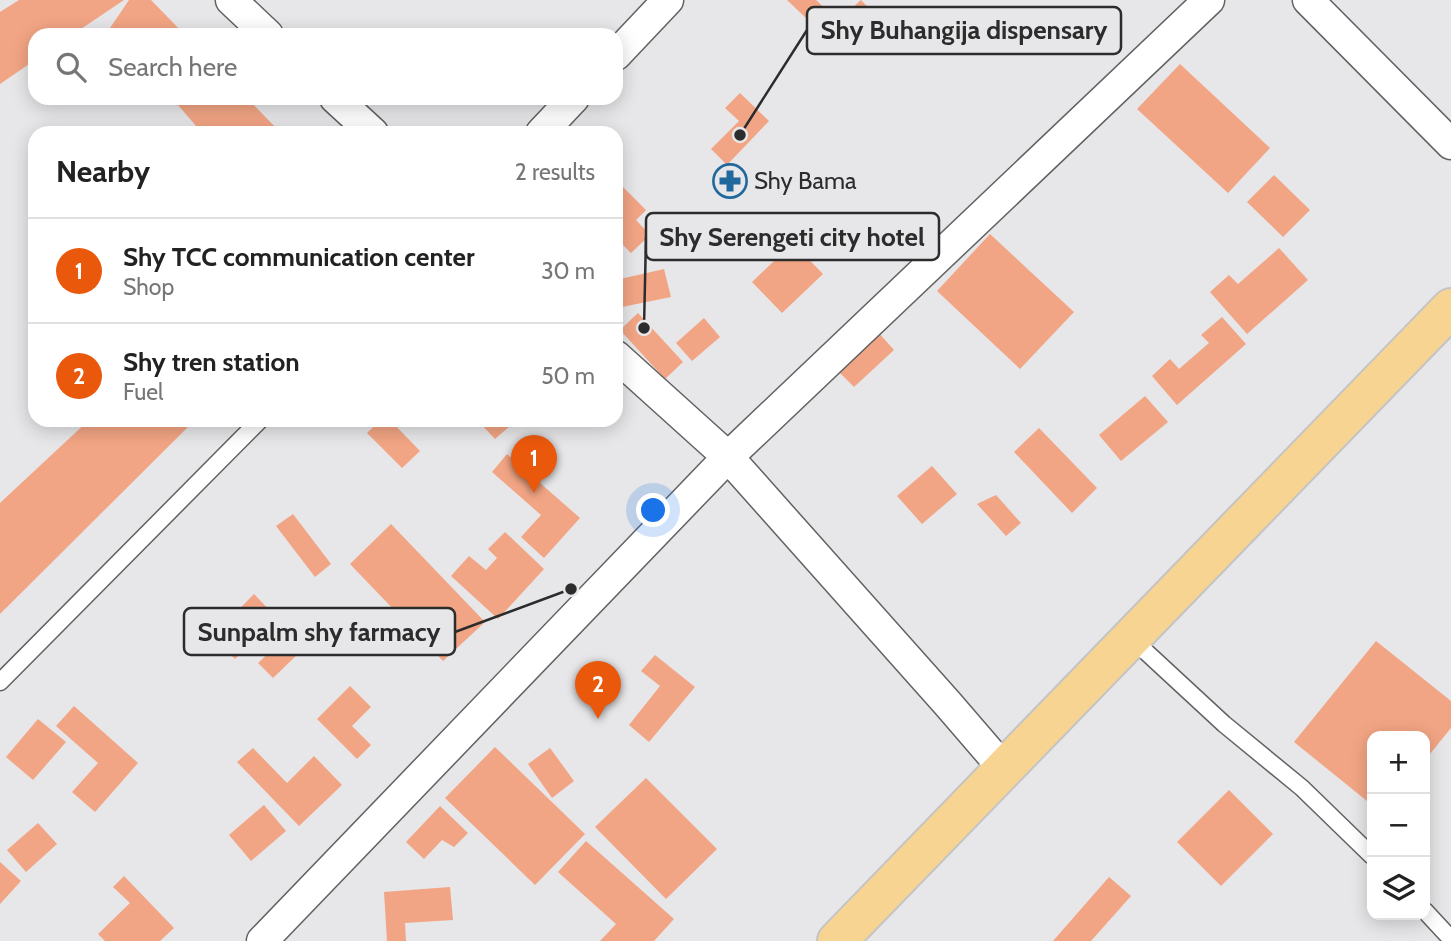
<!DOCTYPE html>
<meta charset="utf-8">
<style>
:root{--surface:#fff;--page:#f2f2f2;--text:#222;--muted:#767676;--line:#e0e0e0;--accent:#ea580c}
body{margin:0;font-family:Cabin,sans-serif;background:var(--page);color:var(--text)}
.controls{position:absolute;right:21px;bottom:21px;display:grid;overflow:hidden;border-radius:14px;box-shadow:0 4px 18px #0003}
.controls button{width:63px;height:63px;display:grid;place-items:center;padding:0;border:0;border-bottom:2px solid var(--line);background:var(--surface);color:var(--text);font:35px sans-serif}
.you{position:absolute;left:654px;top:511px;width:24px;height:24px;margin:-18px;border:5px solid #fff;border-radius:50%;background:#1a73e8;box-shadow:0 0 0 10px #1a73e833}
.badge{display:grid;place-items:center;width:46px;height:46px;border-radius:50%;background:var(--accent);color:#fff;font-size:23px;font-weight:700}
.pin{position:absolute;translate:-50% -58px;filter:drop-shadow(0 2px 4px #0008)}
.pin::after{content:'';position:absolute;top:37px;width:24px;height:21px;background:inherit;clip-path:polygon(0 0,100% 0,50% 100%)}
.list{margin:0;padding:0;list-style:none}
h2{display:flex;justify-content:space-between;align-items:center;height:91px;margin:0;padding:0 28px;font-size:30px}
h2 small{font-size:23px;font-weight:400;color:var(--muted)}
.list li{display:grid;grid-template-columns:46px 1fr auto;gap:21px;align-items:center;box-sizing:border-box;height:105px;padding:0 28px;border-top:2px solid var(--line)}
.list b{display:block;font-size:26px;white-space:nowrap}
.list p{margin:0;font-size:23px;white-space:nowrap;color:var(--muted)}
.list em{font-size:23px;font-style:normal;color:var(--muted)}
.icon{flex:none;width:38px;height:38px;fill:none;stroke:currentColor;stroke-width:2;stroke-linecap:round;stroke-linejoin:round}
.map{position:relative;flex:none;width:1451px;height:941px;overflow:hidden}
.search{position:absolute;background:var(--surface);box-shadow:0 4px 18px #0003;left:28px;top:28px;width:595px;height:77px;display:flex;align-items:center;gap:18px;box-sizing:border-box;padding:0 24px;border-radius:21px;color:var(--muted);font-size:26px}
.panel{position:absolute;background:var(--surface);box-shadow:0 4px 18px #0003;left:28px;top:126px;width:595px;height:301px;border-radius:21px}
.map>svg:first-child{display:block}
</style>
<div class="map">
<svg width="1451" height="941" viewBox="0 0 1451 941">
<rect width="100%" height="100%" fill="#e7e6e8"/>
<!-- building -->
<g fill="#f2a584">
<path d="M19,0H124L72,35H35V60L0,84V12Z"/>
<path d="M129,0H151L185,35H116L110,28Z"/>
<path d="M787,0H816L838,21L861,0L880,20L845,55Z"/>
<path d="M1180,64L1270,148L1228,193L1137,109Z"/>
<path d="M740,93L769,121L727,165L711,149L739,121L725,108Z"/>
<path d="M172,98H247L281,133H202Z"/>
<path d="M1274,175L1310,210L1283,237L1247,202Z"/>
<path d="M616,180L646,210L636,220L650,235L631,253L616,238Z"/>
<path d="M990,234L1074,312L1020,369L937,291Z"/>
<path d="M793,243L823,274L782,313L752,282Z"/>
<path d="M1279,248L1308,280L1247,334L1210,292L1229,275L1238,284Z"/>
<path d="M664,269L671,297L622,307L616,280Z"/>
<path d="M638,313L683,362L665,379L620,330Z"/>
<path d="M1222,317L1246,344L1177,405L1152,376L1170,359L1179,369L1209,343L1201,335Z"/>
<path d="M704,318L720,337L692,361L676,343Z"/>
<path d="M877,331L894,350L854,387L836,369Z"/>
<path d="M1145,396L1168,422L1121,461L1099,435Z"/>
<path d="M89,420H195L0,614V503Z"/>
<path d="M380,420H390L420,451L402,468L367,433Z"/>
<path d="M481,420H517L495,439L479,422Z"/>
<path d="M1039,428L1097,488L1072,513L1014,452Z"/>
<path d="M507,454L580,518L544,558L521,537L541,515L492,472Z"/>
<path d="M932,466L957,494L922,524L897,496Z"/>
<path d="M996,495L1021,523L1006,536L977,504Z"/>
<path d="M293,514L331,564L315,577L276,526Z"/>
<path d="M391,524L485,622L443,661L350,564Z"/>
<path d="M505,532L544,569L498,619L451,576L469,556L486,570L497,558L488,549Z"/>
<path d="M254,594L276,617L235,659L212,637Z"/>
<path d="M286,637L300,652L273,678L258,663Z"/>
<path d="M1376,641L1451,701V728L1425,760V736H1372V805L1294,742Z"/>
<path d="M655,655L695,687L649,742L629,725L660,686L641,671Z"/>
<path d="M350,686L371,707L352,726L371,745L357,759L317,719Z"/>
<path d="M74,706L138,763L95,812L72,792L98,763L56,726Z"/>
<path d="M38,719L66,742L33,780L6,757Z"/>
<path d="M495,747L585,834L535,885L445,798Z"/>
<path d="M253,748L287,783L314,756L342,785L299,826L237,762Z"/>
<path d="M550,748L574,781L552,798L528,764Z"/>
<path d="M646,778L717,849L666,899L595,827Z"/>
<path d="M1229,790L1273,834L1221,886L1177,842Z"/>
<path d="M264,805L286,831L251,861L229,835Z"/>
<path d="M440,806L468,833L454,847L442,840L424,859L406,842Z"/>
<path d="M38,823L57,844L26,872L7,850Z"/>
<path d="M586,841L674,919L654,941H600L616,924L558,872Z"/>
<path d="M0,862L21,881L0,904Z"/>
<path d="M124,876L174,928L160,941H105L98,934L130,903L113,887Z"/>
<path d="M1109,877L1131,896L1091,941H1053Z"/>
<path d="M450,887L453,920L405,923L406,941H387L384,892Z"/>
</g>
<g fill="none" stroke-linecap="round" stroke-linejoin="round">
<!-- service casing -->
<g stroke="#626263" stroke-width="19">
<g id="service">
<path d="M1131,638L1224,724L1302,788L1372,856"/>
<path d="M0,682L260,420"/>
<path d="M1425,911L1451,939"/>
</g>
</g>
<!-- minor casing -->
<g stroke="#626263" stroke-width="33">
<g id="minor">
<path d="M231,0L268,35"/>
<path d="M1308,0L1451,144"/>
<path d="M616,55L668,0"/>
<path d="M335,98L373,133"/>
<path d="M541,133L574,98"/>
<path d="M616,356L728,457L948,704L1004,769"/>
<path d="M262,941L728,457L1209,0"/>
</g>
</g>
<!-- trunk casing -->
<g stroke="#c4c4c4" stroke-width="42">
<path id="trunk" d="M837,941L1451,308"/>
</g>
<!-- service -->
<use href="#service" stroke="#fff" stroke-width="16"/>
<!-- minor -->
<use href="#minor" stroke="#fff" stroke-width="30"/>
<!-- trunk -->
<use href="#trunk" stroke="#f7d492" stroke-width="38"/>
</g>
<!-- icons -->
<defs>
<g id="pharmacy-ring" transform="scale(1.75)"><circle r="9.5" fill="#e7e6e8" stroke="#21689c" stroke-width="1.5"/><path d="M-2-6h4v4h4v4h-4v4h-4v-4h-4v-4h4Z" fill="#21689c"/></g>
</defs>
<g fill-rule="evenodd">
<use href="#pharmacy-ring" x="730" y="181"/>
</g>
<g text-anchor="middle" stroke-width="7" stroke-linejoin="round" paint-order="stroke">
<!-- poi labels -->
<g font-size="24" fill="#2c2c2d" stroke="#e7e6e8" text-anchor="start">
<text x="754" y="189">Shy Bama</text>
</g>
</g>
<!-- callouts -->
<path fill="none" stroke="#2c2c2d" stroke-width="2.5" d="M740 135L807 30M644 328L646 237M571 589L455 632"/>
<g fill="#2c2c2d" stroke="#e7e6e8" stroke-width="2.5">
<circle cx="740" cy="135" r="7"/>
<circle cx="644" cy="328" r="7"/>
<circle cx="571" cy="589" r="7"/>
</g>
<g fill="#e7e6e8" stroke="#2c2c2d" stroke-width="2.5">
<rect x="807" y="7" width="314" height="47" rx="7"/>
<rect x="646" y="213" width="293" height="47" rx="7"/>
<rect x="184" y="608" width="271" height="47" rx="7"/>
</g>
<g font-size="26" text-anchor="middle" font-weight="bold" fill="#2c2c2d">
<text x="964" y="39">Shy Buhangija dispensary</text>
<text x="792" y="246">Shy Serengeti city hotel</text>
<text x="319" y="641">Sunpalm shy farmacy</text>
</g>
</svg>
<div class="controls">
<button>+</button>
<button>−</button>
<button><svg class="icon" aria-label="layers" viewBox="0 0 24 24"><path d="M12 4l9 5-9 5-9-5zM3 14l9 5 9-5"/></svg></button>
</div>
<div class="you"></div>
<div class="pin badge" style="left:534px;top:493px">1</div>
<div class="pin badge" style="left:598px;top:719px">2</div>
<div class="search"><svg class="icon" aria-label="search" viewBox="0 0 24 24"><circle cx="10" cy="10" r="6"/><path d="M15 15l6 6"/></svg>Search here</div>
<section class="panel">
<h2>Nearby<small>2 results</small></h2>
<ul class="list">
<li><span class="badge">1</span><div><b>Shy TCC communication center</b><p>Shop</p></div><em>30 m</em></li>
<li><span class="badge">2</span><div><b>Shy tren station</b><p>Fuel</p></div><em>50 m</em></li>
</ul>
</section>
</div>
